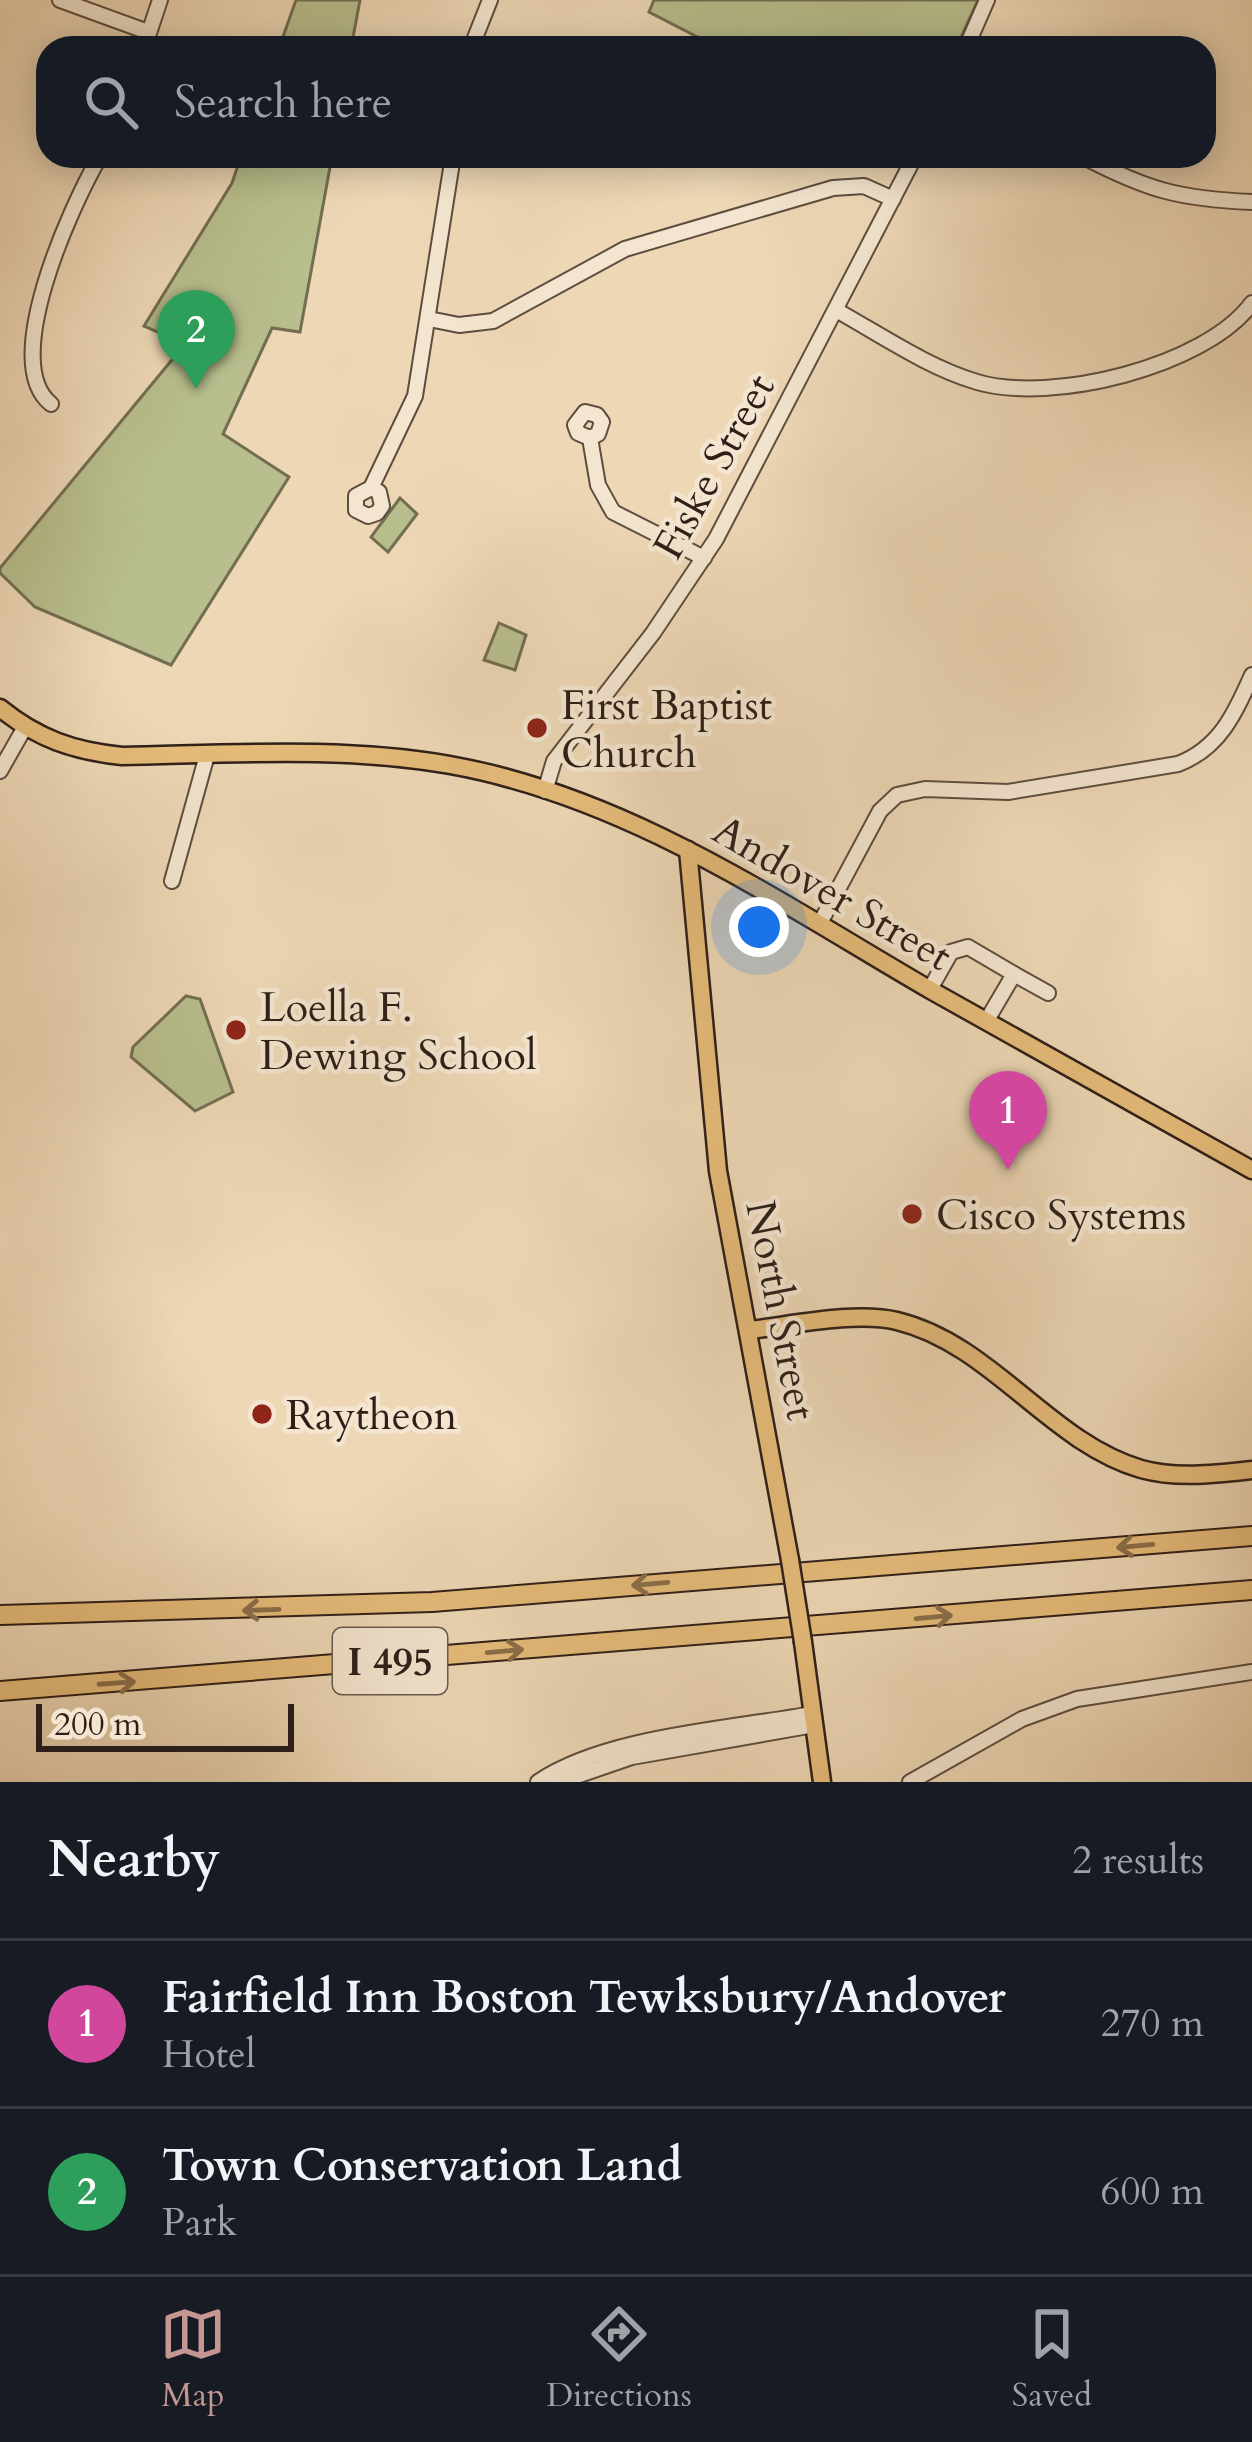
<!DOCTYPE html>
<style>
:root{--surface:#171b24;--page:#242831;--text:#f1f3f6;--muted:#9ea1a6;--line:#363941;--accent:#c59692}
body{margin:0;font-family:Cardo,serif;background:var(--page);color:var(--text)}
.scale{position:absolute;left:36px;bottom:30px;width:258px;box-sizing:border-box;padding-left:12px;border:6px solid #2e1f18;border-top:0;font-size:33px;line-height:42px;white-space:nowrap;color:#2e1f18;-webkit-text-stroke:9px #f3e5cf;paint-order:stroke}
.you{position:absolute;left:759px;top:927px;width:42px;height:42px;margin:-30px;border:9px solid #fff;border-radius:50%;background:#1a73e8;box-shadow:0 0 0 18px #1a73e833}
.badge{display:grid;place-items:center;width:78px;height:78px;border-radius:50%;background:var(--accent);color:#fff;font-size:39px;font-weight:700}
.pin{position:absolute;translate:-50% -99px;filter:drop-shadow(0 3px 6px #0008)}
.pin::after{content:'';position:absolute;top:63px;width:42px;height:36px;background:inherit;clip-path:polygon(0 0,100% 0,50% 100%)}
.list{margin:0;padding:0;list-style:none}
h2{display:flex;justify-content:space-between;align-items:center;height:156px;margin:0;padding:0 48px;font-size:51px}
h2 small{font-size:39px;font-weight:400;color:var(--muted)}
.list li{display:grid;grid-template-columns:78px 1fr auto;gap:36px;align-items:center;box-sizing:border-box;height:168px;padding:0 48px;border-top:3px solid var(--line)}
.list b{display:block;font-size:45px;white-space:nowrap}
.list p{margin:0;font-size:39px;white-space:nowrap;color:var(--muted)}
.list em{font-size:39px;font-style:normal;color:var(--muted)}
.icon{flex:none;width:66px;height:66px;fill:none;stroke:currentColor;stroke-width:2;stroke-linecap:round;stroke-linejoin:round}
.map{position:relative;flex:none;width:1252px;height:1782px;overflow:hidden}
.search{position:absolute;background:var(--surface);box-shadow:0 6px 30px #0003;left:36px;right:36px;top:36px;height:132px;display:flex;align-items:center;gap:30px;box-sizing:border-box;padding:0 42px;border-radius:36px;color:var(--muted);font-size:45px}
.sheet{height:492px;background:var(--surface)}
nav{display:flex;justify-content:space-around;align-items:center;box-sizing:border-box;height:168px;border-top:3px solid var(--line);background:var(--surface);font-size:33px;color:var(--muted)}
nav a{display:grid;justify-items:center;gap:6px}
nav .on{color:var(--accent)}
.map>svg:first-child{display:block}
</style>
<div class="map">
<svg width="1252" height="1782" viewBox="0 0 1252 1782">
<rect width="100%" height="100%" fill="#edd7b5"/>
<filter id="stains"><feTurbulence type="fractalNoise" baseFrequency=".00167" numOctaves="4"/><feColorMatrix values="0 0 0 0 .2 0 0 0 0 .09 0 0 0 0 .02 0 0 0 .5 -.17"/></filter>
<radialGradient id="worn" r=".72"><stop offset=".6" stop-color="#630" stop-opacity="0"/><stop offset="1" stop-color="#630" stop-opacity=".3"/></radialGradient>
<!-- green -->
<g fill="#b8be8d" stroke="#736e52" stroke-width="3">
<path d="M296,0H360L351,48H279Z"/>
<path d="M654,0H978L956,48H719L649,12Z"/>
<path d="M241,156H332L300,332L272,328L223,434L289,477L171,665L35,607L0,573V568L185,344L144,326L232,183Z"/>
<path d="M400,498L417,514L388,552L371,537Z"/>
<path d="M499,623L526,635L515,670L484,660Z"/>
<path d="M186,996L200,999L233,1092L195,1111L131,1057L133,1047Z"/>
</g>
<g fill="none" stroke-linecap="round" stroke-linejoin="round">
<!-- minor casing -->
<g stroke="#5e4d3f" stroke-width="18">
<g id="minor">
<path d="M60,0L148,32"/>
<path d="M144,48L160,0"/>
<path d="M471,48L490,0"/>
<path d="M966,48L987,0"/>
<path d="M1082,156C1147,190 1179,199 1252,202"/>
<path d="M836,310C881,335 927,367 977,382C1051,404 1205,367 1252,303"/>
<path d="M429,319L459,325L493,321L625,249L833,188L864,186L893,199"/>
<path d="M51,404C0,364 68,212 100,156"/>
<path d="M590,438L578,433L575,425L585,412L597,415L602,422L598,434L590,438L598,485L613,512L704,558"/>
<path d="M371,488L379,492L382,506L377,513L368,516L356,510V496L371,488L415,396L453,156"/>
<path d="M0,771L25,727"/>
<path d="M545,791L554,761L653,633L716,539L915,156"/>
<path d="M172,881L207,755"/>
<path d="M820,923L880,811L897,795L925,789L1008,792L1178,764C1220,748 1235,713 1252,675"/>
<path d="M1014,974L1048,993"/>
<path d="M930,989L951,952L968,947L1014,974L987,1020"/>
<path d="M538,1782C606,1736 731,1729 812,1714"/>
<path d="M559,1782L632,1757L814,1725"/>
<path d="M910,1782L1022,1719L1077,1699L1252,1672"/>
</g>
</g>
<!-- major casing -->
<g stroke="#2e1f18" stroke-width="21">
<g id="major">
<path d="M0,708C38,739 74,751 122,756C230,754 344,746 450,765C629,797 780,903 934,992C1040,1052 1146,1111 1252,1170"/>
<path d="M688,850L718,1171L790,1560"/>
<path d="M750,1330C792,1325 856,1311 897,1321C992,1344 1049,1442 1141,1469C1177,1479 1216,1474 1252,1470"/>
<path d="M803,1642L822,1782"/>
</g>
</g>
<!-- highway casing -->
<g stroke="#2e1f18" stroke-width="22">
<g id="highway">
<path d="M0,1615L432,1602L1252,1536"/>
<path d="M0,1691L1252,1590"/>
</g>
</g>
<!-- minor -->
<use href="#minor" stroke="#f3e5cf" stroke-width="14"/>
<!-- major -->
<use href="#major" stroke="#e6bc7a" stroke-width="16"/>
<!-- highway -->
<use href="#highway" stroke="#e6bc7a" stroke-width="18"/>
<!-- major-bridge casing -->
<g stroke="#2e1f18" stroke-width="21" stroke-linecap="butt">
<path id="major-bridge" d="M790,1560L803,1642"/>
</g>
<!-- major-bridge -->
<use href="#major-bridge" stroke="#e6bc7a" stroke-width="16"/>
</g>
<!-- one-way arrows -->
<defs><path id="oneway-shaft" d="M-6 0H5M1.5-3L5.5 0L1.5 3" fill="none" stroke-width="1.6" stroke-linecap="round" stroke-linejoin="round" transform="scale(3)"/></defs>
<g stroke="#8a6e49">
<use href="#oneway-shaft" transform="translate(1135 1546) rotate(175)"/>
<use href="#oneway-shaft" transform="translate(650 1584) rotate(175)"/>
<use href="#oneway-shaft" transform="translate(261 1610) rotate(178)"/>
<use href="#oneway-shaft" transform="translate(934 1617) rotate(-5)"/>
<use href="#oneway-shaft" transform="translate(505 1651) rotate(-5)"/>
<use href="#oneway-shaft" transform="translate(117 1683) rotate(-4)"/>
</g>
<!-- markers -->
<g fill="#8f2418" stroke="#f3e5cf" stroke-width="4.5">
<circle cx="537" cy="728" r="12"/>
<circle cx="236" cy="1030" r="12"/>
<circle cx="912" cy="1214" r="12"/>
<circle cx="262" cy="1414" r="12"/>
</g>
<g text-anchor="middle" stroke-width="9" stroke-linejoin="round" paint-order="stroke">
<!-- shield labels -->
<rect fill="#f3e5cf" stroke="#695a4f" stroke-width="3" x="333" y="1628" width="114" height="66" rx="9"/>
<g font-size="39" font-weight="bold" fill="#2e1f18">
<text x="390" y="1675">I 495</text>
</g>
<!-- street labels -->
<g font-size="42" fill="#2e1f18" stroke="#f3e5cf">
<text transform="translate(713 466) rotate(-61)" y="15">Fiske Street</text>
<text transform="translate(833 892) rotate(30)" y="15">Andover Street</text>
<text transform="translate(782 1310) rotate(79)" y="15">North Street</text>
</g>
<!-- poi labels -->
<g font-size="42" fill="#2e1f18" stroke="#f3e5cf" text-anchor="start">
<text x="561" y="719">First Baptist<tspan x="561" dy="48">Church</tspan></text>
<text x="260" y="1021">Loella F.<tspan x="260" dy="48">Dewing School</tspan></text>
<text x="936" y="1229">Cisco Systems</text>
<text x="286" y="1429">Raytheon</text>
</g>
</g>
<rect width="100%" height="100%" filter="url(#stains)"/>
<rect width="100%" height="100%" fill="url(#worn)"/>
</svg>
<div class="scale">200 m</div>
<div class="you"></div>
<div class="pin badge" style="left:1008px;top:1170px;background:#d1479c">1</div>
<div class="pin badge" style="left:196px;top:389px;background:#2e9e5b">2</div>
<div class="search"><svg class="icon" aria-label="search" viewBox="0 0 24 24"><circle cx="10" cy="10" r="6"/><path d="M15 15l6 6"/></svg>Search here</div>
</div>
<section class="sheet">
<h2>Nearby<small>2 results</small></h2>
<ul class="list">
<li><span class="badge" style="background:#d1479c">1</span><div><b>Fairfield Inn Boston Tewksbury/Andover</b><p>Hotel</p></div><em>270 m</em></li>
<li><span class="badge" style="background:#2e9e5b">2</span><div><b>Town Conservation Land</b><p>Park</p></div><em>600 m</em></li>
</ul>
</section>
<nav>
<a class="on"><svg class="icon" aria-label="map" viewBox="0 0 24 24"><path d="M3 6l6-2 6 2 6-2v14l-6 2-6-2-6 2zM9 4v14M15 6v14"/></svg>Map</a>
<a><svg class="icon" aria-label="directions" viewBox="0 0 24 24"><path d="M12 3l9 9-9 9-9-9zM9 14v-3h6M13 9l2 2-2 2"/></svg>Directions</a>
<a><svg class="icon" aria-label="saved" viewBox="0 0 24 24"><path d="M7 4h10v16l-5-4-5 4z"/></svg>Saved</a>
</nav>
